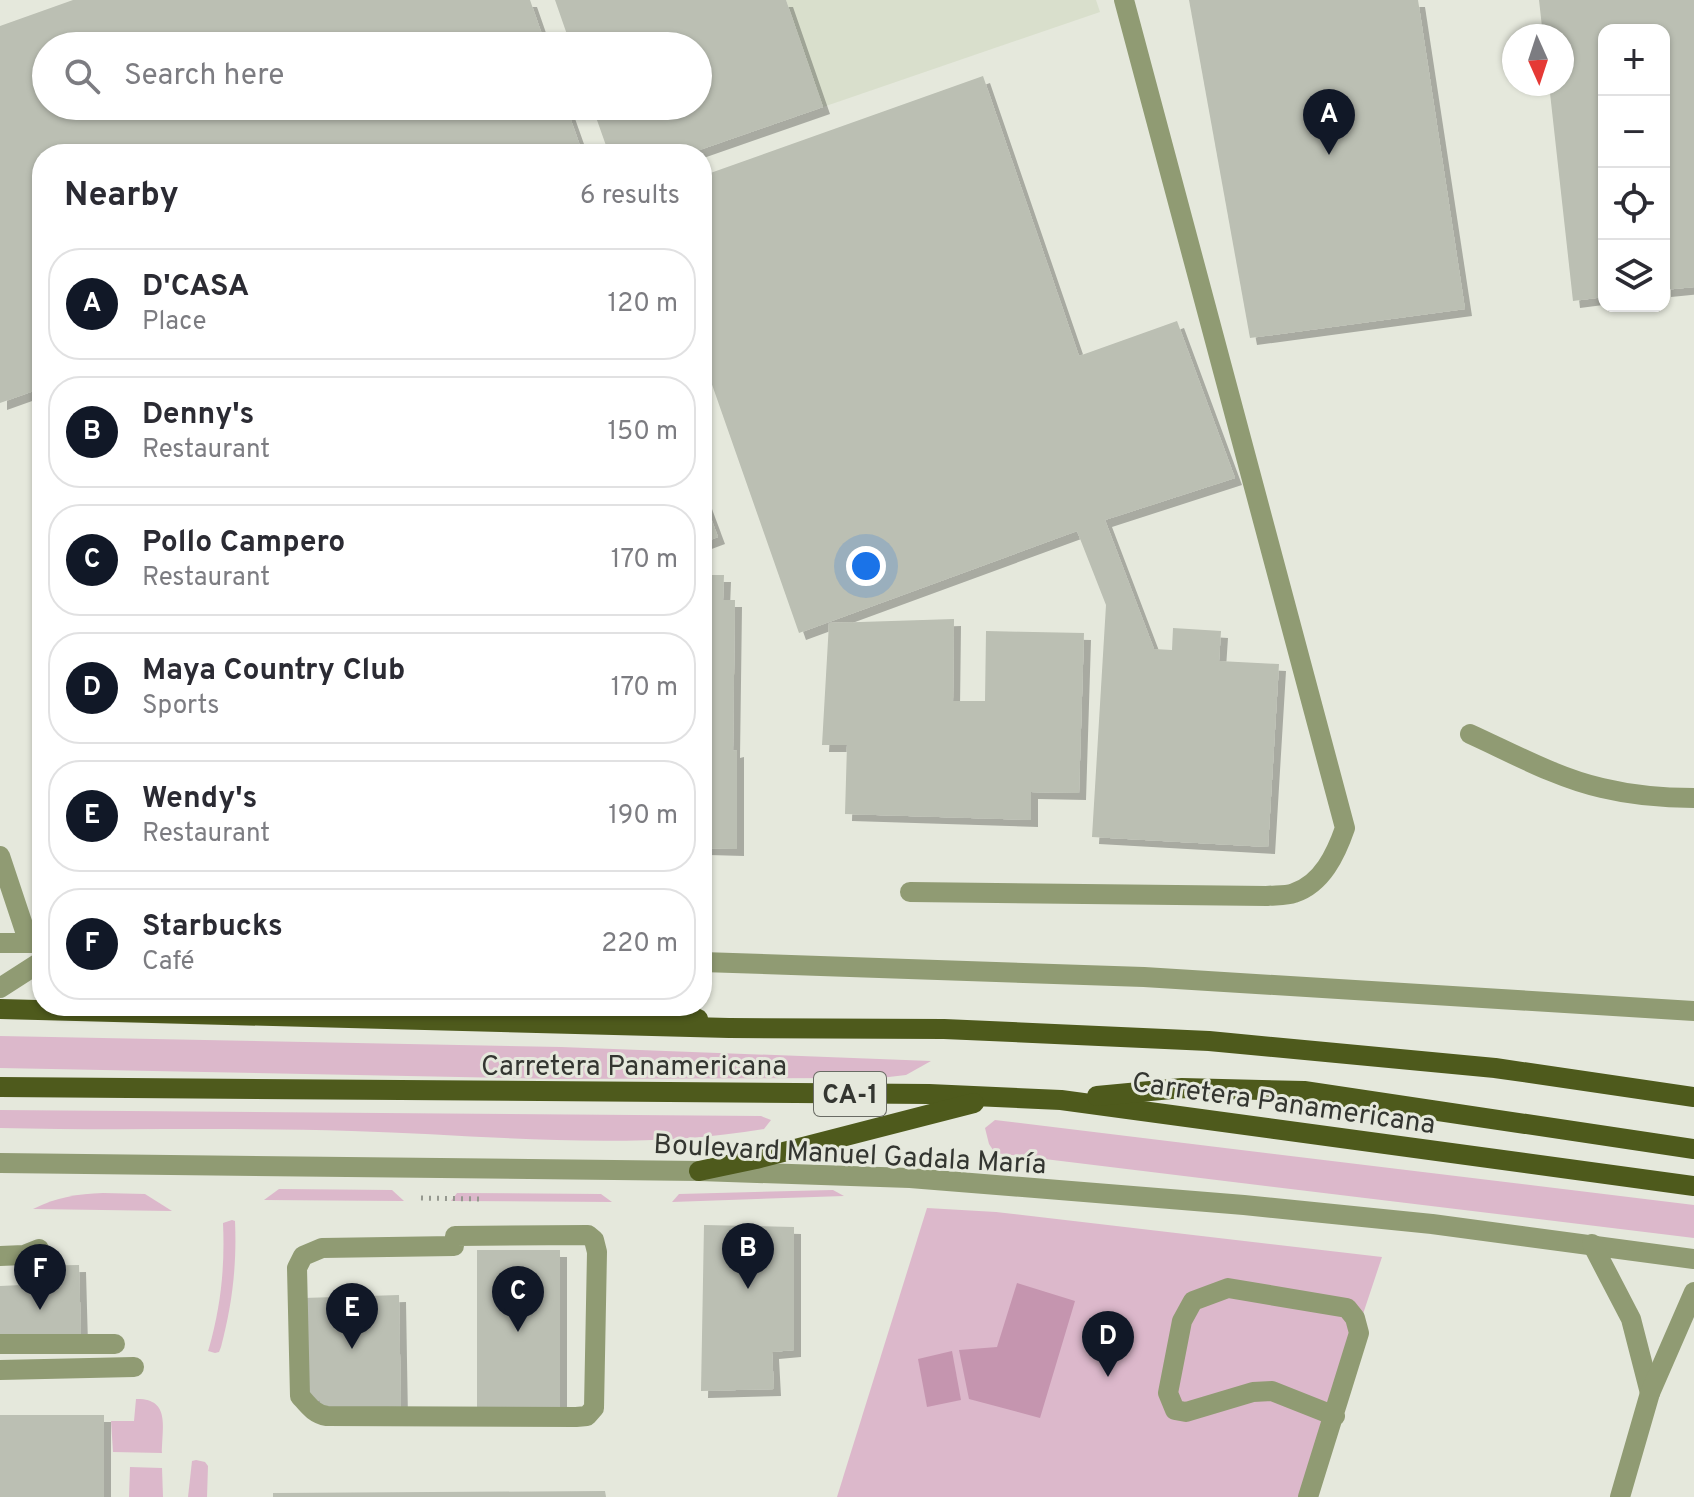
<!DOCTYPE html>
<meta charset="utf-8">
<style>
:root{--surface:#fff;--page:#f7f7f7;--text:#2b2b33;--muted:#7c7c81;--line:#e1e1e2;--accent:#111827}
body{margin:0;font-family:Overpass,sans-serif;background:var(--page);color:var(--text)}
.controls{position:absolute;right:24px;top:24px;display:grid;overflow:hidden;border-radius:16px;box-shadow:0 2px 6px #0004}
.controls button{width:72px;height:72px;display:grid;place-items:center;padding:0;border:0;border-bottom:2px solid var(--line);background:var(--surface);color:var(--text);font:40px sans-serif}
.compass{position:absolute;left:1502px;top:24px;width:72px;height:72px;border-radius:50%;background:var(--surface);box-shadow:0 2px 6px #0004;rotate:177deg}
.you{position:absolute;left:866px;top:566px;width:28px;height:28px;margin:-20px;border:6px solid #fff;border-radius:50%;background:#1a73e8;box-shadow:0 0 0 12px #1a73e833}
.badge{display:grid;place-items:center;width:52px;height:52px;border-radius:50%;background:var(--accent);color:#fff;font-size:26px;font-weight:700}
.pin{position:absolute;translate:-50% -66px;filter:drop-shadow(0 2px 4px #0008)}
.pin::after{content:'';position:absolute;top:42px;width:28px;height:24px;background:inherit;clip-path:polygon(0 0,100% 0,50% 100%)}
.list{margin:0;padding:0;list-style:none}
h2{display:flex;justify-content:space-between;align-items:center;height:104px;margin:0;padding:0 32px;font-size:34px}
h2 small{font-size:26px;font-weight:400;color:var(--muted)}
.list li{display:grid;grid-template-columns:52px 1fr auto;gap:24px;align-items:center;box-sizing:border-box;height:112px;margin:0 16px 16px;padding:0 16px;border:2px solid var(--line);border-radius:32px}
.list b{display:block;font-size:30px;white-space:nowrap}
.list p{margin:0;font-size:26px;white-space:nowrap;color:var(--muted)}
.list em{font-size:26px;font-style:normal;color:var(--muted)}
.icon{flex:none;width:44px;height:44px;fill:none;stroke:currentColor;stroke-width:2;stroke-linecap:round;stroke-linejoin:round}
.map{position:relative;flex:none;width:1694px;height:1497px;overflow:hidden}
.search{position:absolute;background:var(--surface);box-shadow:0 2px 6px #0004;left:32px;top:32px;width:680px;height:88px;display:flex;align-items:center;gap:20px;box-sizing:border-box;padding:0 28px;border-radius:44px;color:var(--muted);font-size:30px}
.panel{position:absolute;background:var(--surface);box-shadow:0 2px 6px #0004;left:32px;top:144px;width:680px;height:872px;border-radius:32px}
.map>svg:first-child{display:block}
</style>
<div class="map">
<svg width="1694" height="1497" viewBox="0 0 1694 1497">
<defs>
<filter id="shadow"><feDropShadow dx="7" dy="7" stdDeviation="0" flood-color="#0004"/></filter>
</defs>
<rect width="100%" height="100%" fill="#e5e8dc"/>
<!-- built -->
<path fill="#d9dfcc" d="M786,0H1096L1100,12L823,107Z"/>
<!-- green -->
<g fill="#dcb8cb">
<path d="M0,1036L561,1047L931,1061L906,1075L880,1078L560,1079L0,1068Z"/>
<path d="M0,1110L761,1116L771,1120L764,1129C628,1152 489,1135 352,1131C235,1127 117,1131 0,1128Z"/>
<path d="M995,1120L1694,1205V1238L995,1153L989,1144L985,1128Z"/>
<path d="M279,1189L392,1190L404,1201L264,1200Z"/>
<path d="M833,1190L844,1196L672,1202L679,1194Z"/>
<path d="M103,1193L145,1194L172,1211L33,1209C57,1197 77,1194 103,1193Z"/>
<path d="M457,1193L601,1194L612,1202L451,1201Z"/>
<path d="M927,1208L996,1212L1382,1257L1302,1497H837Z"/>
<path d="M232,1220L235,1221C237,1266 232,1305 221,1347L219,1352L215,1353L208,1351L209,1348C221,1306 225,1266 223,1223Z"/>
<path d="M136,1399C171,1398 162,1428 162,1453L113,1452L111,1421H134Z"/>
<path d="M196,1460L205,1462L208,1466L207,1497H188L192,1461Z"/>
<path d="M130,1467L162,1468L163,1497H129Z"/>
</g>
<!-- water -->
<g fill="#c595af">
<path d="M1017,1283L1075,1301L1040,1418L969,1399L959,1350L997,1347Z"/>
<path d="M952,1351L961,1400L927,1407L918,1359Z"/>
</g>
<!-- building -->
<g fill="#bbbfb3" filter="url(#shadow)">
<path d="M73,0H530L546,46H46V106H566L583,154H42V388L0,403V26Z"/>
<path d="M555,0H786L823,107L688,154H609L592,106H698V46H571Z"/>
<path d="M1189,0H1418L1465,309L1250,338Z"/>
<path d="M1539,0H1694V287L1664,290V30H1604V297L1573,301L1549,84H1562V36H1543Z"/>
<path d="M983,76L1079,356L1177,321L1235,478L1105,520L1154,649L1172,650L1173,628L1221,631L1219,661L1279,664L1268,847L1092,837L1106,605L1077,531L799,633L702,356V176Z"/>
<path d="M702,494L718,537L702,543Z"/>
<path d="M702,575H724L723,600H735L733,751L737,750V849L702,848Z"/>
<path d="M954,619L953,701H985L986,631L1084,633L1079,793L1031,792V820L845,814L847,745H822L829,623Z"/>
<path d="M704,1225L794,1227V1350L772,1352L774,1389L701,1391Z"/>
<rect x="477" y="1250" width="83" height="164"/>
<path d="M79,1265L81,1337L16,1338L0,1334V1286L21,1285L20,1266Z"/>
<path d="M399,1295L401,1412L320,1414V1400L305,1401L303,1298Z"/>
<rect x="0" y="1415" width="104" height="82"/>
<path d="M605,1491L606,1497H273V1493Z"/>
</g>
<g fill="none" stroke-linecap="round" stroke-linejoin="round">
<!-- path -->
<path stroke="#95988f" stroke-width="5" stroke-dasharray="2 6" stroke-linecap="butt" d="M421,1198L483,1199"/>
<!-- minor -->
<g stroke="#909b73" stroke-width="20">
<path d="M1470,734C1512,753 1557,778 1602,788C1631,795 1664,798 1694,798"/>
<path d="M0,856L29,943"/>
<path d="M910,892L1267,896C1275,895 1286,896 1294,893C1322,884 1336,854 1345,828L1124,0"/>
<path d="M0,943H38"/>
<path d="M702,962L1144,977L1694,1011"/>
<path d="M0,988L42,961"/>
<path d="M0,1163L699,1171L910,1178L1244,1205L1432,1224L1694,1259"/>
<path d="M1592,1244L1631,1319L1650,1393"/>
<path d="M454,1246L322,1248L303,1256L297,1268L300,1396C308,1405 314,1414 327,1416L576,1417L587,1416L594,1408L597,1252L594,1240L588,1235L455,1236"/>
<path d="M0,1256L24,1255L39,1249"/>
<path d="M0,1344H115"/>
<path d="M0,1370L134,1367"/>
<path d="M1308,1497L1359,1333L1355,1318L1347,1308L1228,1288L1193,1301L1182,1321L1168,1393L1175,1410L1186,1412L1253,1392L1272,1391L1335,1416"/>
<path d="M1620,1497L1650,1393L1694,1292"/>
</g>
<!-- major -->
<g stroke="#4e5a1c" stroke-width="20">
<path d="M651,1006L698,1019"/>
<path d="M0,1009L729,1028L944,1029L1209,1041L1495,1068L1694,1097"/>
<path d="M0,1087L929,1094L1061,1100L1694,1186"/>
<path d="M1097,1096L1182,1088L1304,1091L1694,1149"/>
<path d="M699,1171L756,1159L974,1103"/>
</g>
</g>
<g text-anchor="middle" stroke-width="6" stroke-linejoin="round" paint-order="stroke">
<!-- shield labels -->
<rect fill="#e5e8dc" stroke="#696b64" stroke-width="2" x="814" y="1072" width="72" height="44" rx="6"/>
<g font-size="26" font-weight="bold" fill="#343631">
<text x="850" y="1103">CA-1</text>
</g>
<!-- street labels -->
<g font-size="28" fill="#343631" stroke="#e5e8dc">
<text x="634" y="1075">Carretera Panamericana</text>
<text transform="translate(1284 1102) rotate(8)" y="10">Carretera Panamericana</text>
<text transform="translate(850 1153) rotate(3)" y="10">Boulevard Manuel Gadala María</text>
</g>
</g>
</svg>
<div class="controls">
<button>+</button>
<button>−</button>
<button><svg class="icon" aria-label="locate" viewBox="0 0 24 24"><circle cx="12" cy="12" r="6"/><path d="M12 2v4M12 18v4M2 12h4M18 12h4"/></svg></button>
<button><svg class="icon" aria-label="layers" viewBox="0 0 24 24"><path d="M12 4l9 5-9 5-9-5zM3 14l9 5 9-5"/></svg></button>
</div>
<svg class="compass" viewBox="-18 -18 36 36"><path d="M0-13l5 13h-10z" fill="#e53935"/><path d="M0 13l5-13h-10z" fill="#7c7c81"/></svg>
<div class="you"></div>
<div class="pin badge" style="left:1329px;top:155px">A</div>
<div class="pin badge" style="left:748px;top:1289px">B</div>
<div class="pin badge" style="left:518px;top:1332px">C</div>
<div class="pin badge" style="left:1108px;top:1377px">D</div>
<div class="pin badge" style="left:352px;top:1349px">E</div>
<div class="pin badge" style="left:40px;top:1310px">F</div>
<div class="search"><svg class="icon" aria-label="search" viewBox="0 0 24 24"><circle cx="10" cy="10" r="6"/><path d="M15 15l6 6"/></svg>Search here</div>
<section class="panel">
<h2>Nearby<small>6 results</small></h2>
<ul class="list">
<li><span class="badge">A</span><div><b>D'CASA</b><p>Place</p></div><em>120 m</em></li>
<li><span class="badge">B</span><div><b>Denny's</b><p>Restaurant</p></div><em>150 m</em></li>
<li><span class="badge">C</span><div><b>Pollo Campero</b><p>Restaurant</p></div><em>170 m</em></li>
<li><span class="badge">D</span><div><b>Maya Country Club</b><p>Sports</p></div><em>170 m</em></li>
<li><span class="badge">E</span><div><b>Wendy's</b><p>Restaurant</p></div><em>190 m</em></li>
<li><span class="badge">F</span><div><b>Starbucks</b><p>Café</p></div><em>220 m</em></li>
</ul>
</section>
</div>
